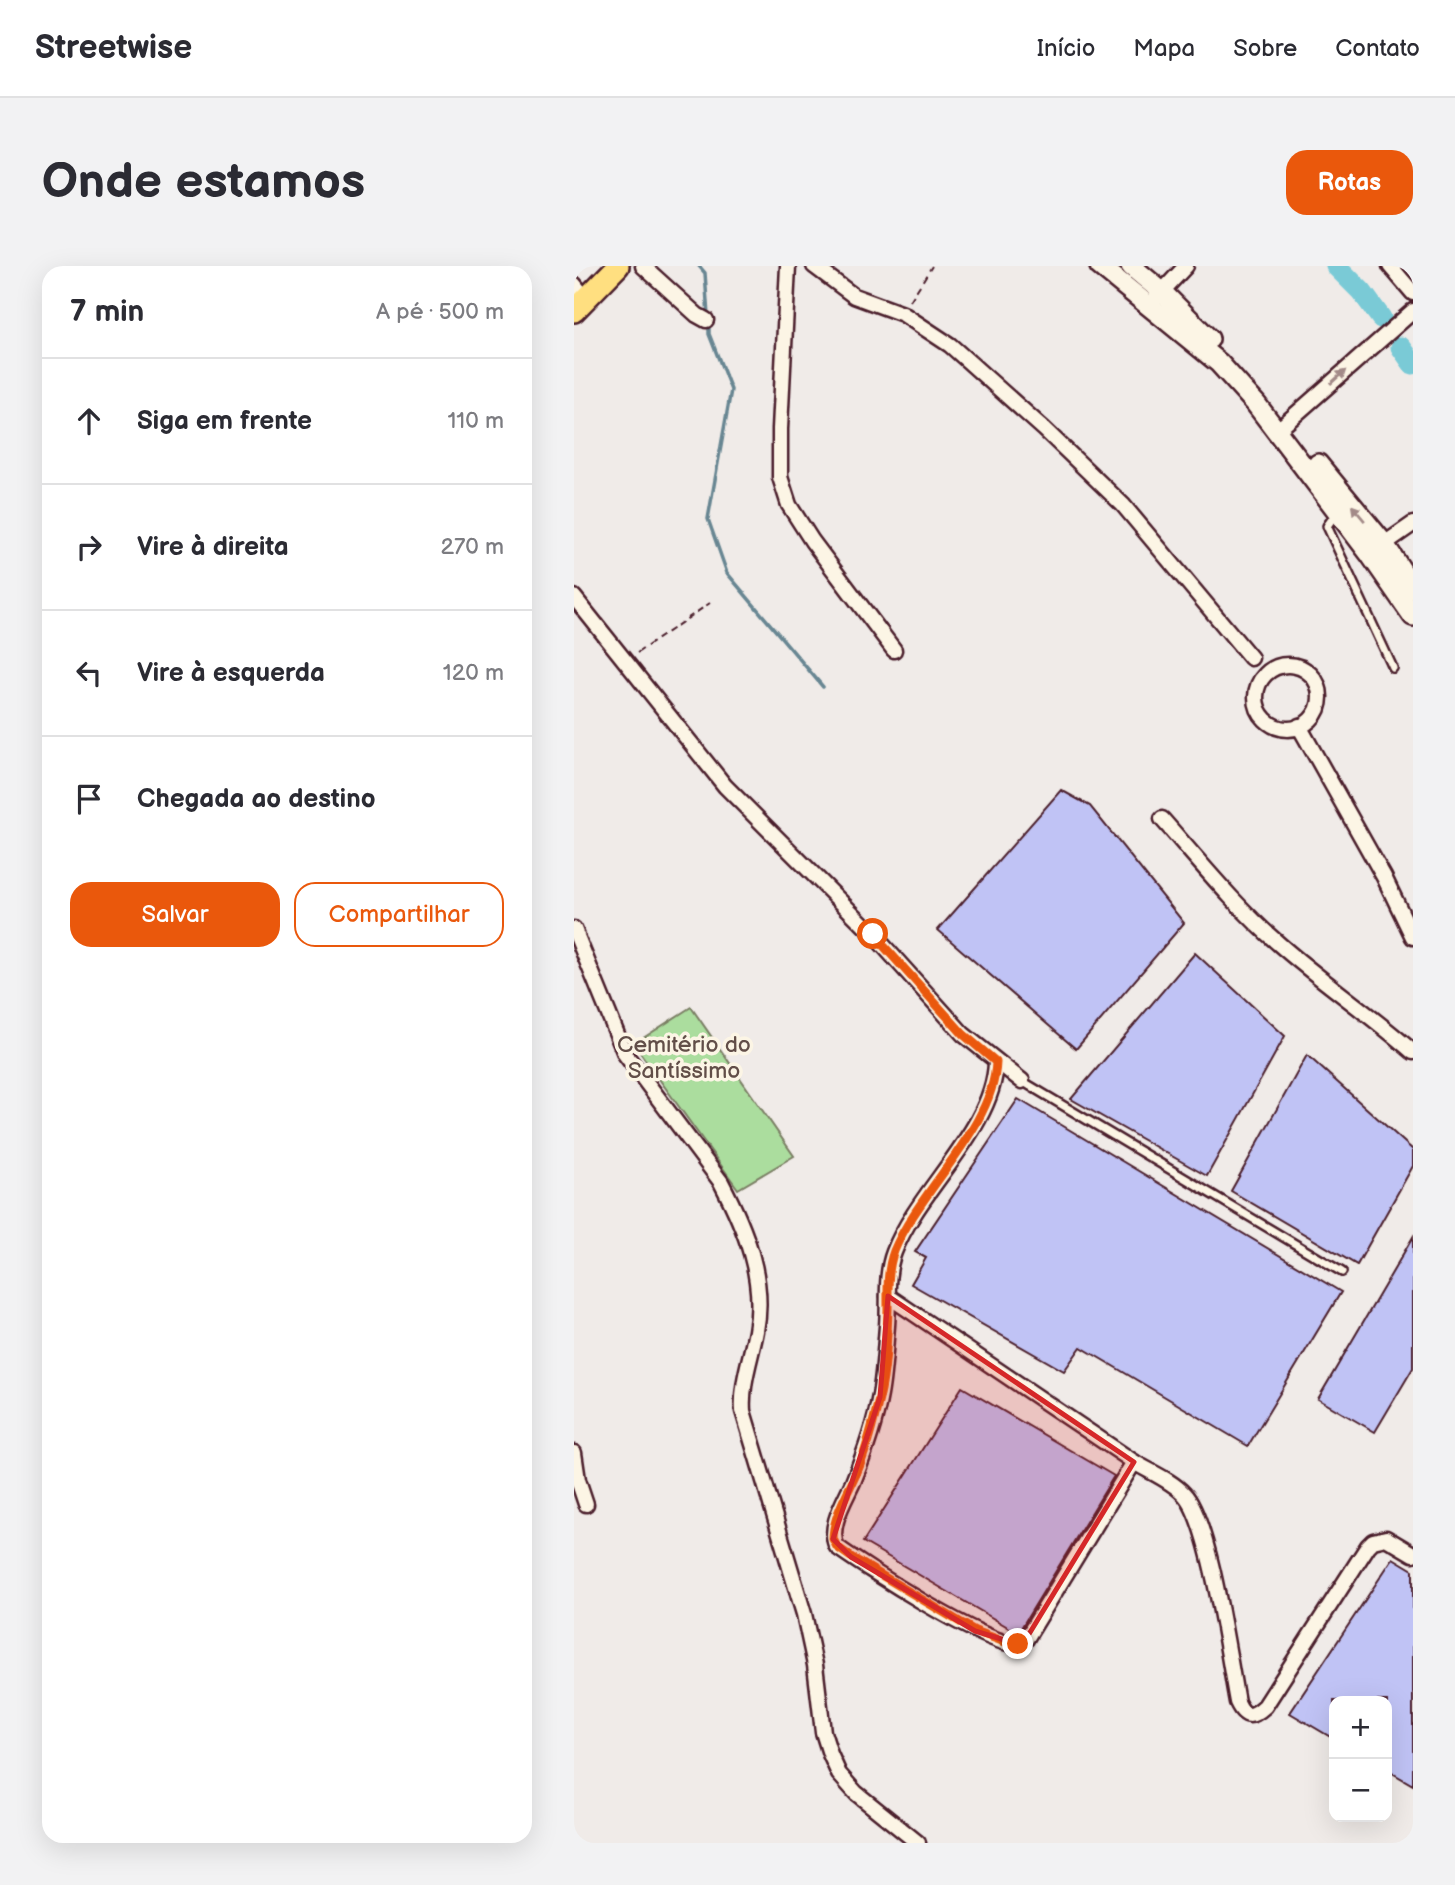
<!DOCTYPE html>
<html lang="pt">
<meta charset="utf-8">
<style>
:root{--surface:#fff;--page:#f2f2f3;--text:#2b2b33;--muted:#7c7c81;--line:#e1e1e2;--accent:#ea580c}
body{margin:0;font-family:"Balsamiq Sans",sans-serif;background:var(--page);color:var(--text)}
.controls{position:absolute;right:21px;bottom:21px;display:grid;overflow:hidden;border-radius:14px;box-shadow:0 7px 28px #0002}
.controls button{width:63px;height:63px;display:grid;place-items:center;padding:0;border:0;border-bottom:2px solid var(--line);background:var(--surface);color:var(--text);font:35px sans-serif}
.stop{position:absolute;width:21px;height:21px;margin:-16px;border:5px solid #ea580c;border-radius:50%;background:#fff}
.stop.end{background:#ea580c;border-color:#fff;box-shadow:0 2px 7px #0008}
.list{margin:0;padding:0;list-style:none}
h2{display:flex;justify-content:space-between;align-items:center;height:91px;margin:0;padding:0 28px;font-size:30px}
h2 small{font-size:23px;font-weight:400;color:var(--muted)}
.list li{display:grid;grid-template-columns:46px 1fr auto;gap:21px;align-items:center;box-sizing:border-box;height:126px;padding:0 28px;border-top:2px solid var(--line)}
.list b{display:block;font-size:26px;white-space:nowrap}
.list em{font-size:23px;font-style:normal;color:var(--muted)}
.actions{display:flex;gap:14px;padding:21px 28px}
.actions a{flex:1;padding:16px 0;border:2px solid var(--accent);border-radius:21px;text-align:center;font-size:24px;color:var(--accent)}
.actions .main{background:var(--accent);color:#fff}
.icon{flex:none;width:38px;height:38px;fill:none;stroke:currentColor;stroke-width:2;stroke-linecap:round;stroke-linejoin:round}
.map{position:relative;flex:none;width:839px;height:1577px;overflow:hidden;border-radius:21px}
header{display:flex;align-items:center;gap:42px;box-sizing:border-box;height:98px;padding:0 35px;background:var(--surface);border-bottom:2px solid var(--line)}
header strong{font-size:33px}
nav{display:flex;gap:38px;margin-inline-start:auto;font-size:24px}
.intro{display:flex;align-items:center;justify-content:space-between;box-sizing:border-box;height:168px;padding:0 42px}
h1{margin:0;font-size:49px}
.button{padding:18px 32px;border-radius:21px;background:var(--accent);color:#fff;font-size:24px;font-weight:700}
main{display:flex;gap:42px;padding:0 42px}
aside{flex:1;background:var(--surface);border-radius:21px;box-shadow:0 7px 28px #0002}
.map>svg:first-child{display:block}
</style>
<header>
<strong>Streetwise</strong>
<nav><a>Início</a><a>Mapa</a><a>Sobre</a><a>Contato</a></nav>
</header>
<div class="intro"><h1>Onde estamos</h1><a class="button">Rotas</a></div>
<main>
<aside>
<h2>7 min<small>A pé · 500 m</small></h2>
<ul class="list">
<li><svg class="icon" aria-label="ahead" viewBox="0 0 24 24"><path d="M12 20V5M6 11l6-6 6 6"/></svg><div><b>Siga em frente</b></div><em>110 m</em></li>
<li><svg class="icon" aria-label="right" viewBox="0 0 24 24"><path d="M7 20v-9h11M14 6l5 5-5 5"/></svg><div><b>Vire à direita</b></div><em>270 m</em></li>
<li><svg class="icon" aria-label="left" viewBox="0 0 24 24"><path d="M17 20v-9H6M10 6l-5 5 5 5"/></svg><div><b>Vire à esquerda</b></div><em>120 m</em></li>
<li><svg class="icon" aria-label="arrive" viewBox="0 0 24 24"><path d="M6 21V4h12l-3 4 3 4H6"/></svg><div><b>Chegada ao destino</b></div></li>
</ul>
<div class="actions"><a class="main">Salvar</a><a>Compartilhar</a></div>
</aside>
<div class="map">
<svg width="839" height="1577" viewBox="0 0 839 1577">
<rect width="100%" height="100%" fill="#f0ebe8"/>
<filter id="ink" filterUnits="userSpaceOnUse"><feTurbulence type="fractalNoise" baseFrequency=".0143" numOctaves="2"/><feDisplacementMap in="SourceGraphic" scale="14" xChannelSelector="R" yChannelSelector="G"/><feConvolveMatrix kernelMatrix="1 2 1 2 8 2 1 2 1" color-interpolation-filters="sRGB"/></filter>
<g filter="url(#ink)">
<!-- green -->
<path fill="#abdd9e" stroke="#7a7e64" stroke-width="2" d="M117,741L220,890L164,923L60,778Z"/>
<g fill="none" stroke-linecap="round" stroke-linejoin="round">
<!-- stream -->
<g stroke="#678692" stroke-width="3.5">
<path d="M125,0L131,7L134,50"/>
<path d="M135,58V68L157,124L134,253L153,307L249,421"/>
</g>
<!-- river -->
<g stroke="#7acad6" stroke-width="21">
<path d="M762,0L788,26L807,52"/>
<path d="M827,81L839,98"/>
</g>
</g>
<!-- building -->
<g fill="#c0c3f5" stroke="#4a1f2b" stroke-width="2">
<path d="M487,524L516,540L610,657L502,783L364,664Z"/>
<path d="M621,687L711,770L633,910L497,833Z"/>
<path d="M733,789L839,884V900L783,999L657,925Z"/>
<path d="M444,833L767,1026L674,1180L507,1081L490,1105L337,1018L352,992L341,986Z"/>
<path d="M839,971V1102L801,1166L744,1133Z"/>
<path d="M388,1121L540,1210L444,1367L289,1276Z"/>
<path d="M819,1292L839,1304V1519L813,1504V1435H760V1473L716,1447Z"/>
</g>
<g fill="none" stroke-linecap="round" stroke-linejoin="round">
<!-- lane casing -->
<g stroke="#4a1f2b" stroke-width="12">
<g id="lane">
<path d="M763,246L753,260L819,402"/>
<path d="M448,815L768,1006"/>
</g>
</g>
<!-- street casing -->
<g stroke="#4a1f2b" stroke-width="19">
<g id="street">
<path d="M69,0L123,49L132,54"/>
<path d="M214,0L206,163V211L215,239L238,275L320,384"/>
<path d="M240,0L280,30L329,48L376,79L470,163L549,239L677,392"/>
<path d="M816,0L839,27"/>
<path d="M0,18L12,33"/>
<path d="M581,33L612,0"/>
<path d="M704,164L839,45"/>
<path d="M803,283L839,258"/>
<path d="M0,331L151,520L299,668L389,768L448,815"/>
<circle cx="714" cy="431" r="32"/>
<path d="M725,460L810,611L839,671"/>
<path d="M588,553C626,596 662,641 705,678C748,716 796,748 839,786"/>
<path d="M0,663L51,788L147,916C171,962 192,1013 182,1065C177,1092 167,1117 169,1145L230,1348L241,1399L249,1466L256,1488L265,1508L282,1527L344,1577"/>
<path d="M422,796C420,863 344,923 320,986C311,1009 315,1036 313,1060C311,1083 310,1107 306,1129C301,1158 290,1189 279,1216C271,1234 253,1262 263,1281C289,1300 416,1382 443,1378C444,1378 451,1374 452,1373L560,1196C576,1206 597,1214 610,1228C636,1255 655,1394 663,1436C671,1453 678,1452 691,1440L794,1280L799,1275L812,1272L839,1288"/>
<path d="M314,1030L560,1196"/>
<path d="M0,1187L4,1214L12,1238"/>
</g>
</g>
<!-- secondary casing -->
<g stroke="#4a1f2b" stroke-width="24">
<g id="secondary">
<path d="M526,0L645,97L682,138L796,288L839,350"/>
<path d="M557,0L588,26L635,73"/>
<path d="M744,198L810,278L839,322"/>
</g>
</g>
<!-- primary casing -->
<g stroke="#4a1f2b" stroke-width="26">
<path id="primary" d="M0,45L44,0"/>
</g>
<!-- path -->
<g stroke="#4a1f2b" stroke-width="2" stroke-dasharray="7 5" stroke-linecap="butt">
<path d="M336,35L358,0"/>
<path d="M63,387L136,337"/>
</g>
<!-- lane -->
<use href="#lane" stroke="#fcf5e5" stroke-width="7"/>
<!-- street -->
<use href="#street" stroke="#fcf5e5" stroke-width="14"/>
<!-- secondary -->
<use href="#secondary" stroke="#fcf5e5" stroke-width="19"/>
<!-- primary -->
<use href="#primary" stroke="#ffdf80" stroke-width="21"/>
</g>
<!-- one-way arrows -->
<defs><path id="oneway-solid" d="M-6-.8H1V-3.2L6.5 0L1 3.2V.8H-6Z" transform="scale(1.75)"/></defs>
<g fill="#a38a88">
<use href="#oneway-solid" transform="translate(764 111) rotate(-42)"/>
<use href="#oneway-solid" transform="translate(784 247) rotate(-130)"/>
</g>
</g>
<g fill="none" stroke-linecap="round" stroke-linejoin="round" filter="url(#ink)">
<!-- route -->
<path stroke="#ea580c" stroke-width="9" d="M299,668L389,768L422,796C420,861 345,924 320,985C313,1003 314,1024 314,1043C313,1072 312,1104 305,1133C300,1154 294,1178 286,1199C277,1222 259,1248 259,1273L263,1281L277,1291L401,1365L431,1376L444,1378"/>
</g>
<!-- marked area -->
<path fill="#d62828" fill-opacity="0.2" stroke="#d62828" stroke-width="5" stroke-linejoin="round" d="M314,1030L560,1196L452,1373L444,1378L401,1365L277,1291L259,1273L306,1131Z"/>
<g text-anchor="middle" stroke-width="7" stroke-linejoin="round" paint-order="stroke">
<!-- park labels -->
<g font-size="23" fill="#624e48" stroke="#fcf5e5">
<text x="110" y="786">Cemitério do<tspan x="110" dy="26">Santíssimo</tspan></text>
</g>
</g>
</svg>
<div class="controls">
<button>+</button>
<button>−</button>
</div>
<div class="stop" style="left:299px;top:668px"></div>
<div class="stop end" style="left:444px;top:1378px"></div>
</div>
</main>
